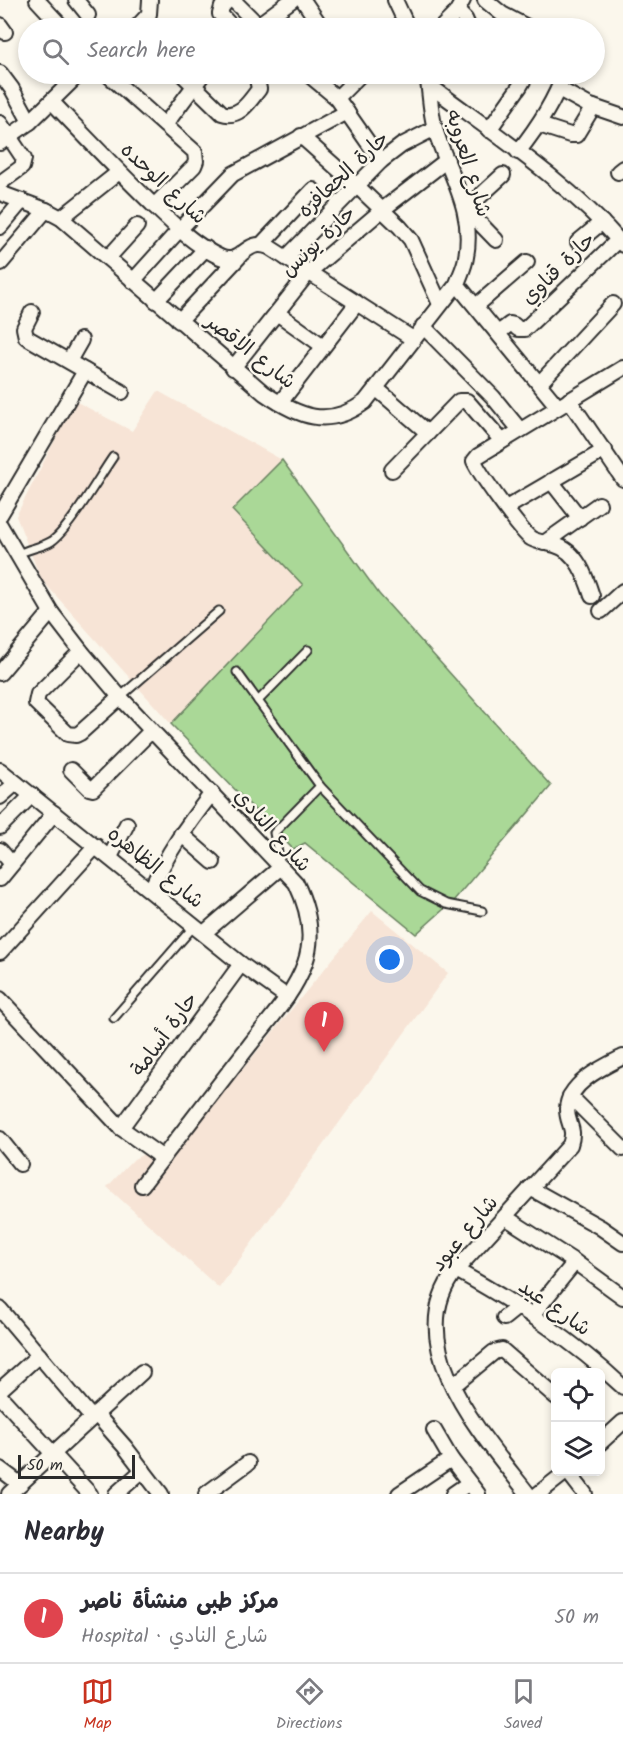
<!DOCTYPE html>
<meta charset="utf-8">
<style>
:root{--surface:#fff;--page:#f7f7f7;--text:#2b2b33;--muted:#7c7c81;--line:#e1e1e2;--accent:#c8321e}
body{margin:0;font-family:Kalam,"Playpen Sans Arabic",sans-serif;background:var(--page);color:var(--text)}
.controls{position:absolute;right:18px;bottom:18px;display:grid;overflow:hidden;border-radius:9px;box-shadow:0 3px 9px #0003}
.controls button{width:54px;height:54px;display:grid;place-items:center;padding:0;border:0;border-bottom:2px solid var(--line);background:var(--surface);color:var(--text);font:30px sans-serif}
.scale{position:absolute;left:18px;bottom:15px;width:117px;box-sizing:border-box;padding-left:6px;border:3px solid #2b2b2b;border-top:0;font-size:16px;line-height:21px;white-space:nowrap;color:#2b2b2b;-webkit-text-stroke:4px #fbf7ec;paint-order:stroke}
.you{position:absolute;left:390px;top:960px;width:21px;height:21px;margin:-15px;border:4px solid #fff;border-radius:50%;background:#1a73e8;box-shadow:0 0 0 9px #1a73e833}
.badge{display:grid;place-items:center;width:39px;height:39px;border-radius:50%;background:var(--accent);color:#fff;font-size:20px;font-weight:700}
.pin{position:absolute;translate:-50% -50px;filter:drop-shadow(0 2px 3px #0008)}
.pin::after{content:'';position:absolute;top:32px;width:21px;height:18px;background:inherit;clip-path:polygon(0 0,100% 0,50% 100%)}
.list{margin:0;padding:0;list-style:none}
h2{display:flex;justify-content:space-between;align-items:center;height:78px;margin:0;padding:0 24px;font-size:26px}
h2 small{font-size:20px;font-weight:400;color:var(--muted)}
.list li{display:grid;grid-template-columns:39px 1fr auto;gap:18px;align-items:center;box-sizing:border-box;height:90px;padding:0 24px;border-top:2px solid var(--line)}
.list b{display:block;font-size:22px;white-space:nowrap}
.list p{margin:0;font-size:20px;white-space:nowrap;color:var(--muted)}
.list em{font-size:20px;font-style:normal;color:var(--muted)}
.icon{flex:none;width:33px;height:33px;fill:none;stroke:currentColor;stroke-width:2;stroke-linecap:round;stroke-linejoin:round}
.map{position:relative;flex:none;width:623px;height:1494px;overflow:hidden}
.search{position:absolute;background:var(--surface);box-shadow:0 3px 9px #0003;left:18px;right:18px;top:18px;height:66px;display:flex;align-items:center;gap:15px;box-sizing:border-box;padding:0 21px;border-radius:33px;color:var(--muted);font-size:22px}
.sheet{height:168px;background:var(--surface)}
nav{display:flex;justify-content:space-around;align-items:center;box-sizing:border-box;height:84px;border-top:2px solid var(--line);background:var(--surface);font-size:16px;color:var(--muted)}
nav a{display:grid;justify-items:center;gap:3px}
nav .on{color:var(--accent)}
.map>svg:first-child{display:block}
</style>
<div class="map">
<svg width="623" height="1494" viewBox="0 0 623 1494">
<rect width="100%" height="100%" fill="#fbf7ec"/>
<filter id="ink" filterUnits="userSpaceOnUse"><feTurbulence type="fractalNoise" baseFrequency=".0167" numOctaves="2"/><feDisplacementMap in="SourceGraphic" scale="12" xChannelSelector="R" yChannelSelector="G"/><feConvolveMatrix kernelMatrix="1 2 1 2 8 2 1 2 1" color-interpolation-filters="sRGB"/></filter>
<g filter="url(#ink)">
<!-- built -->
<g fill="#f7e4d6">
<path d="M158,391L282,460L232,510L303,585L171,724L41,579L16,516L75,401L132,431Z"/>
<path d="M372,911L448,973L219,1288L107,1187L134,1159L192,1131Z"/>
</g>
<!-- green -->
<path fill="#aad897" stroke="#6a8261" stroke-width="1.5" d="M282,460L379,594L551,786L454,900L416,934L305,843L293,849L171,724L303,585L232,510Z"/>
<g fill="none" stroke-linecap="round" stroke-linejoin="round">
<!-- lane casing -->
<g stroke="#2b2b2b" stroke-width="11">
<g id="lane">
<path d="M17,555C28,548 41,548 52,541C70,528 99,477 113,457"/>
<path d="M237,672L320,786L420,891L446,904L482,911"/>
<path d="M120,697L219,611"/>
<path d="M258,701L308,650"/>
<path d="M280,863L274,833L320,786"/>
<path d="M114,1018L195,925"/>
</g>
</g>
<!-- street casing -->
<g stroke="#2b2b2b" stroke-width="18">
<g id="street">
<path d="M37,0L63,28"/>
<path d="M76,0L88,15"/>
<path d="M228,0L222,7L220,14L233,28"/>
<path d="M233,0L261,28"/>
<path d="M303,0L322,28"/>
<path d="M395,0L408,28"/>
<path d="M485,0L502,14L529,28"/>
<path d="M457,11L465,19L469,28"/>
<path d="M0,25L5,32"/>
<path d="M258,25L292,0"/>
<path d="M136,28L149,14L150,0"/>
<path d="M441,28L456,13L463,0"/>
<path d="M0,73L12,89L30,122"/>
<path d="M107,74L195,152L196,161L194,166L154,206"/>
<path d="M182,74L222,113C239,119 250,101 259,89L257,79L260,74"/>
<path d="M308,74L337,98L381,161"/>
<path d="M427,74C430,92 430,110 435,129C448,173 475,209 466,257C465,266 460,275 457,284L558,407"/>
<path d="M429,85C496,135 568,182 623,245"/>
<path d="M559,89L588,105L623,117"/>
<path d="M337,98L361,74"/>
<path d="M52,102C84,135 115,168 148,200C170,221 192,244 220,257C242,267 245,237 269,247L413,339"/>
<path d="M0,123L24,159L22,167L0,183"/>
<path d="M165,125L203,74"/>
<path d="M539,125L570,135H576L593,107"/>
<path d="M489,130L520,86L527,74"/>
<path d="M301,136L356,185L400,227L411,240L440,304"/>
<path d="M0,143L30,122L79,74"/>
<path d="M518,152C537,128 554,103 564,74"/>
<path d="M618,172L623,168"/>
<path d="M0,193L46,210L61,218L264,393C299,417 328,429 365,402L457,284"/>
<path d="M61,218L119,172"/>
<path d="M0,227L22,201"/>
<path d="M496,240L466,209L503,175"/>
<path d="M578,242L602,222"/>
<path d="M262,244L313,190"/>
<path d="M108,258L137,226"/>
<path d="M286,258L381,161L402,145L435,128"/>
<path d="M1,263L46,210"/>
<path d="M133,281L179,230L233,174L347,112"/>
<path d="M156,301L206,248"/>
<path d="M476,306L527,262"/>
<path d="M32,312L24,328L26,337L122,392"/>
<path d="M277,313L323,346"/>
<path d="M179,321L239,257"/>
<path d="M423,326L493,397L520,430"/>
<path d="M498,333L510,324L514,325L518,329H525L618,240"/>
<path d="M69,361L81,340"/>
<path d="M233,368L309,272L382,210L447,160"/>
<path d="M539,384L613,304"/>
<path d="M377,389L428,433"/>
<path d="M569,400L623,479"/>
<path d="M280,403L357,303"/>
<path d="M392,470L459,401H467L502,441"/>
<path d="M551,481L580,518"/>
<path d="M506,508L605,450"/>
<path d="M0,515L85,371"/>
<path d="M0,525L51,612L81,651L120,697L296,883C308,908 315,935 305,963C294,994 269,1020 249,1046C213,1092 178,1138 142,1185"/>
<path d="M544,543L599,504"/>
<path d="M592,596C586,577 577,551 555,545C547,542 536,543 529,537C517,526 481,476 474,461L478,456L623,368"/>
<path d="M601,611L623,591"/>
<path d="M81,651L38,694L36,703L68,734L76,735L80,733L120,697"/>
<path d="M0,673L51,612"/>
<path d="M0,770L241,964L287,997"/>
<path d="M71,770L89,788L93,789L151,731"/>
<path d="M0,797L16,783"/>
<path d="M0,827L32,795"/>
<path d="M181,834L213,862"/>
<path d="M0,850L12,864"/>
<path d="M110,857L127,824"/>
<path d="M0,879L54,813"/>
<path d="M151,890C166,854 188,824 212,793"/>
<path d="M204,933L281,867"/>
<path d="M0,952L96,846"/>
<path d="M0,999L121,1128L163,1158"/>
<path d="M570,1096L623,1149"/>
<path d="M121,1128L241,964"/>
<path d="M0,1139L20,1164"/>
<path d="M530,1188L600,1227L623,1243"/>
<path d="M505,1217L575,1262L623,1297"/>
<path d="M456,1270C517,1304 573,1340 623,1387"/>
<path d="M0,1309L92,1418"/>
<path d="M532,1315L575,1262"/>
<path d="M504,1318L519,1306"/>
<path d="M453,1386L494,1352L502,1350L556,1397"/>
<path d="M0,1390L39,1355"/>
<path d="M0,1396L90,1494"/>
<path d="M96,1414L125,1447L161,1494"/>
<path d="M434,1430L451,1459L478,1494"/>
<path d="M600,1443L623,1422"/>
<path d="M0,1469L20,1484"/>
<path d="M568,1472L585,1494"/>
<path d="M9,1494L142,1372"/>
<path d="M116,1494L143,1470"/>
<path d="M206,1494L248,1463"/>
<path d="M399,1494L451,1459"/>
<path d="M453,1494L469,1483"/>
<path d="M528,1494C484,1437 398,1344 456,1270L570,1145C576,1127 567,1125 567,1109C568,1083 603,1067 623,1057"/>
<path d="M538,1494L566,1472"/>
</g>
</g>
<!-- lane -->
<use href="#lane" stroke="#fbf7ec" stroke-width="7"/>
<!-- street -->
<use href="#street" stroke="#fbf7ec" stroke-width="14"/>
</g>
</g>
<g text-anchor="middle" stroke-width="5" stroke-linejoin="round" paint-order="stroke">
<!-- street labels -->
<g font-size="21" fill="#2b2b2b" stroke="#fbf7ec">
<text transform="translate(469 163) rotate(73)" y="7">شارع العروبه</text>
<text transform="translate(343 174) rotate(-43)" y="7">حارة الجعافره</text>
<text transform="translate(164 183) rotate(43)" y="7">شارع الوحده</text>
<text transform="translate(318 241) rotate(-43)" y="7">حارة يونس</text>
<text transform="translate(558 268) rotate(-44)" y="7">حارة قناوي</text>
<text transform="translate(251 351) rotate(38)" y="7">شارع الاقصر</text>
<text transform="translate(273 830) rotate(48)" y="7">شارع النادي</text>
<text transform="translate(156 867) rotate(39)" y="7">شارع الظاهره</text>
<text transform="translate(164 1034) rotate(-54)" y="7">حارة أسامة</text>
<text transform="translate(464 1233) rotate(-50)" y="7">شارع عبود</text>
<text transform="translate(555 1307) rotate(35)" y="7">شارع عيد</text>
</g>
</g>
</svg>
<div class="controls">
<button><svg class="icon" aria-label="locate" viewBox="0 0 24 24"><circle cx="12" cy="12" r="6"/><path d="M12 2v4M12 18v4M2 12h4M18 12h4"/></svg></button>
<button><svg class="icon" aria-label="layers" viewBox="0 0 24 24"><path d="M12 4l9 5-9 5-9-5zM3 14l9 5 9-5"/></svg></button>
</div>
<div class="scale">50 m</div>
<div class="you"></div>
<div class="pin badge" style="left:324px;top:1052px;background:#e0444e">1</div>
<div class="search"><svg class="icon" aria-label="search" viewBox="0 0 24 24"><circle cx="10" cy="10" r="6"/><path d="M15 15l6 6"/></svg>Search here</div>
</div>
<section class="sheet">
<h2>Nearby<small></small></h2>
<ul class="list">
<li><span class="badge" style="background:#e0444e">1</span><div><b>مركز طبى منشأة ناصر</b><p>Hospital · شارع النادي</p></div><em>50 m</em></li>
</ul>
</section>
<nav>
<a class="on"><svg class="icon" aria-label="map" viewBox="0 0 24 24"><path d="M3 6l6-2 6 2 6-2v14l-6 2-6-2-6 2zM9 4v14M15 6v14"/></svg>Map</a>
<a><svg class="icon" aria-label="directions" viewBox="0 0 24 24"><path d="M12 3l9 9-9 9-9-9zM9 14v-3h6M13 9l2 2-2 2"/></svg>Directions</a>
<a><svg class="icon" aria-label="saved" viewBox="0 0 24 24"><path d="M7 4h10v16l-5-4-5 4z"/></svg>Saved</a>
</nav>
